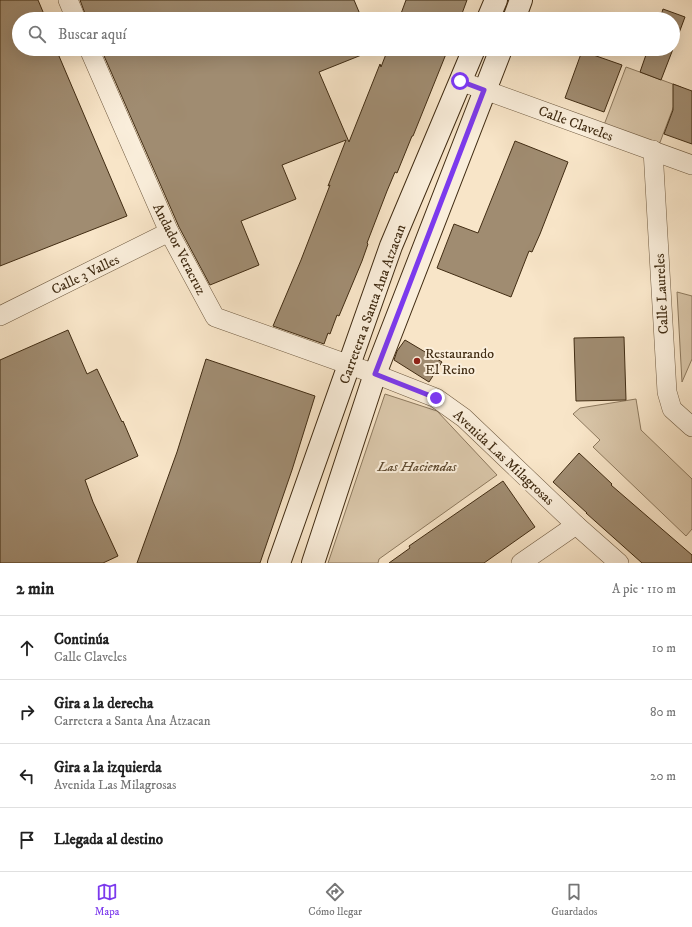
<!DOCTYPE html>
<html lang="es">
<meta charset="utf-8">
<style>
:root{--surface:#fff;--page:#f2f2f2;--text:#222;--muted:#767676;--line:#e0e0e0;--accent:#7c3aed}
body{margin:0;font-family:"IM FELL DW Pica",serif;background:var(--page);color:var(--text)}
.stop{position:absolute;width:12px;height:12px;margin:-9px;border:3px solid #7c3aed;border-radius:50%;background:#fff}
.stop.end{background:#7c3aed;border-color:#fff;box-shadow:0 1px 4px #0008}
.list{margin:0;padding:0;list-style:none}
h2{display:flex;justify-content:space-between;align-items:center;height:52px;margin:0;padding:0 16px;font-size:17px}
h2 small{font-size:13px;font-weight:400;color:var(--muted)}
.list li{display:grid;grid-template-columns:26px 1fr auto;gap:12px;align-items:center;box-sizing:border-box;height:64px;padding:0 16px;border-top:1px solid var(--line)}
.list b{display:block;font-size:15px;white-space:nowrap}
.list p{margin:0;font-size:13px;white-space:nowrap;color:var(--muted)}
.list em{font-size:13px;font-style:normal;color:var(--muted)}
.icon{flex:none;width:22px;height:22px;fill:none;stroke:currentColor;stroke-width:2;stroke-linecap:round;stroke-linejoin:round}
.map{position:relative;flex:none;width:692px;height:563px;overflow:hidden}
.search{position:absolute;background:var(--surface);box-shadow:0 4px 16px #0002;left:12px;right:12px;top:12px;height:44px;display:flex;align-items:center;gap:10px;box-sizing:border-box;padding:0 14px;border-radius:22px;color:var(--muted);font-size:15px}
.sheet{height:308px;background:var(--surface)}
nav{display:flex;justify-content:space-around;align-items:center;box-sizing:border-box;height:56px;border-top:1px solid var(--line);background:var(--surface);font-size:11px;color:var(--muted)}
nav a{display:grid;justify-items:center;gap:2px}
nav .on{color:var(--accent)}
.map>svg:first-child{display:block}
</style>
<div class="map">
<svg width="692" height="563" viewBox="0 0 692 563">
<rect width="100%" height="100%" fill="#f8e5c8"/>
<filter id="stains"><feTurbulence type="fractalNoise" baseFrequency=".005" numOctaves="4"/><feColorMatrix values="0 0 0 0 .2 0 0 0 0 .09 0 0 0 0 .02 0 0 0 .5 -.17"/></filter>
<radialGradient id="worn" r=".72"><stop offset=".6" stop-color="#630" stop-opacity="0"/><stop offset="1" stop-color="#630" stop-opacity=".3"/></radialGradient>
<!-- green -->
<g fill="#d9c6a9" stroke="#8d795e">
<path d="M626,67L681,87L659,145L604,125Z"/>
<path d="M677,292L692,296V359L682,382Z"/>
<path d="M385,394L437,411L497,475L379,559L378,563H328Z"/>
<path d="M636,399L641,430L692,479V529L686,536L593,447L600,440L573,414L580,408Z"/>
</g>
<!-- building -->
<g fill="#a08c71" stroke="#412c13">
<path d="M0,0H38L46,19H19V49H56L127,216L0,266Z"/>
<path d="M80,0H354L362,19H87Z"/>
<path d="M406,0H467L460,19H399Z"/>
<path d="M663,9L685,17L673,49V19H660Z"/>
<path d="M101,49H374V50L319,72L349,142L380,64L381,67L388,49H448L413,136H412L397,173L395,172L387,191L367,243L368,244L362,261L339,316L337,315L330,334L328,333L324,344L273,326L301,260L330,185L328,186L346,140L282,165L296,199L241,221L259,265L210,285L179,227Z"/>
<path d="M648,49H673L661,80L640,72Z"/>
<path d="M582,51L622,65L604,112L565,98Z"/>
<path d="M673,84L692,91V144L664,134L673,110Z"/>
<path d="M515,141L568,162L540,234L532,252L529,251L511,297L437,268L454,224L478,233Z"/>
<path d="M68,330L87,374L97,369L122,422L123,421L138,456L85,480L93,502L118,556L103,563H0V360Z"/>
<path d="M624,337L626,400L576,401L574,338Z"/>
<path d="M405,340L442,362L429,382L394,360L397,351Z"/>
<path d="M206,359L315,396L292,470L260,563H137L177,452Z"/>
<path d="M579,453L612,484L611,485L692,555V563H642L586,513H587L553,482Z"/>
<path d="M503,481L535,527L484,563H389L410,548L409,546Z"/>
</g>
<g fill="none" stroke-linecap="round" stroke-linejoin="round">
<!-- street casing -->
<g stroke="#6f5a40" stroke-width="20">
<g id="street">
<path d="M68,0L76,19"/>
<path d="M89,49L169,232L215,317L375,374L436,398L464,418L576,525L619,563"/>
<path d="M460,81L692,165"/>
<path d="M653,150L667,392L672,409L692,427"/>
<path d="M0,316L169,232"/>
<path d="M521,563L576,525"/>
</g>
</g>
<!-- secondary casing -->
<g stroke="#412c13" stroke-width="24">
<g id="secondary">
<path d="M488,19L496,0"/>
<path d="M514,19L521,0"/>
<path d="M279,563L391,246L474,49"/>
<path d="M313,563L375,374L501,49"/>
</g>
</g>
<!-- street -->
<use href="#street" stroke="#faeedb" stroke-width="19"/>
<!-- secondary -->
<use href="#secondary" stroke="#faeedb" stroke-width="22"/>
</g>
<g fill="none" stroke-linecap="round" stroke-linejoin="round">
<!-- route -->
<path stroke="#7c3aed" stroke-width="5" d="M436,398L375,374L484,90L460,81"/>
</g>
<!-- markers -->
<circle fill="#8f2418" stroke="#faeedb" stroke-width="1.5" cx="417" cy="361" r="4"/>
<g text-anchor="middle" stroke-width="4" stroke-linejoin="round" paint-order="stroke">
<!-- street labels -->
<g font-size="14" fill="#412c13" stroke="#faeedb">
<text transform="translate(576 123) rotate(20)" y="5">Calle Claveles</text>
<text transform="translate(180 249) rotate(63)" y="5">Andador Veracruz</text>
<text transform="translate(85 274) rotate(-26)" y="5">Calle 3 Valles</text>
<text transform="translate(661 294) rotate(-93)" y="5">Calle Laureles</text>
<text transform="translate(372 304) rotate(-70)" y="5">Carretera a Santa Ana Atzacan</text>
<text transform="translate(504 457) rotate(43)" y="5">Avenida Las Milagrosas</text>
</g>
<!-- poi labels -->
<g font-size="14" fill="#412c13" stroke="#faeedb" text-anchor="start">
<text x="425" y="358">Restaurando<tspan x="425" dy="16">El Reino</tspan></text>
</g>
<!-- park labels -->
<g font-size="14" font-style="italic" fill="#5f4b31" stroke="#faeedb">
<text x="417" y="471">Las Haciendas</text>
</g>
</g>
<rect width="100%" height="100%" filter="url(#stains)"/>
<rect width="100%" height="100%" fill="url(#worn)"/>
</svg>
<div class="stop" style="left:460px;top:81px"></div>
<div class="stop end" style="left:436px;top:398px"></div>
<div class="search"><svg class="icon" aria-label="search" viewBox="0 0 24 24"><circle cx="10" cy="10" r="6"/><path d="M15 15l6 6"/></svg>Buscar aquí</div>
</div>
<section class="sheet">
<h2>2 min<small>A pie · 110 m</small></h2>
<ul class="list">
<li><svg class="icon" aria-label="ahead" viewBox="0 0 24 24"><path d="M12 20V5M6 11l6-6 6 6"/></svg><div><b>Continúa</b><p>Calle Claveles</p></div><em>10 m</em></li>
<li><svg class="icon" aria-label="right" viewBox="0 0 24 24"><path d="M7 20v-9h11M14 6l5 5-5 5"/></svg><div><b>Gira a la derecha</b><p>Carretera a Santa Ana Atzacan</p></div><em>80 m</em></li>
<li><svg class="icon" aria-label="left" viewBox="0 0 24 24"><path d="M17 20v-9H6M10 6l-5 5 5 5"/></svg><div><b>Gira a la izquierda</b><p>Avenida Las Milagrosas</p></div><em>20 m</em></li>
<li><svg class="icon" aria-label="arrive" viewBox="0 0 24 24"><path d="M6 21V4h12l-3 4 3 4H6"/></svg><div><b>Llegada al destino</b></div></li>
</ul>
</section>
<nav>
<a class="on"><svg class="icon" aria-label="map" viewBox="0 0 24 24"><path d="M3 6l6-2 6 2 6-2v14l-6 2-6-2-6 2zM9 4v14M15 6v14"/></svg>Mapa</a>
<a><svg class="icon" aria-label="directions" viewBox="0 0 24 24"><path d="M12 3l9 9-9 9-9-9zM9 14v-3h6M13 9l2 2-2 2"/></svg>Cómo llegar</a>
<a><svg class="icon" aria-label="saved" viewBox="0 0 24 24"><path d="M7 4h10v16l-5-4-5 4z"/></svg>Guardados</a>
</nav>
